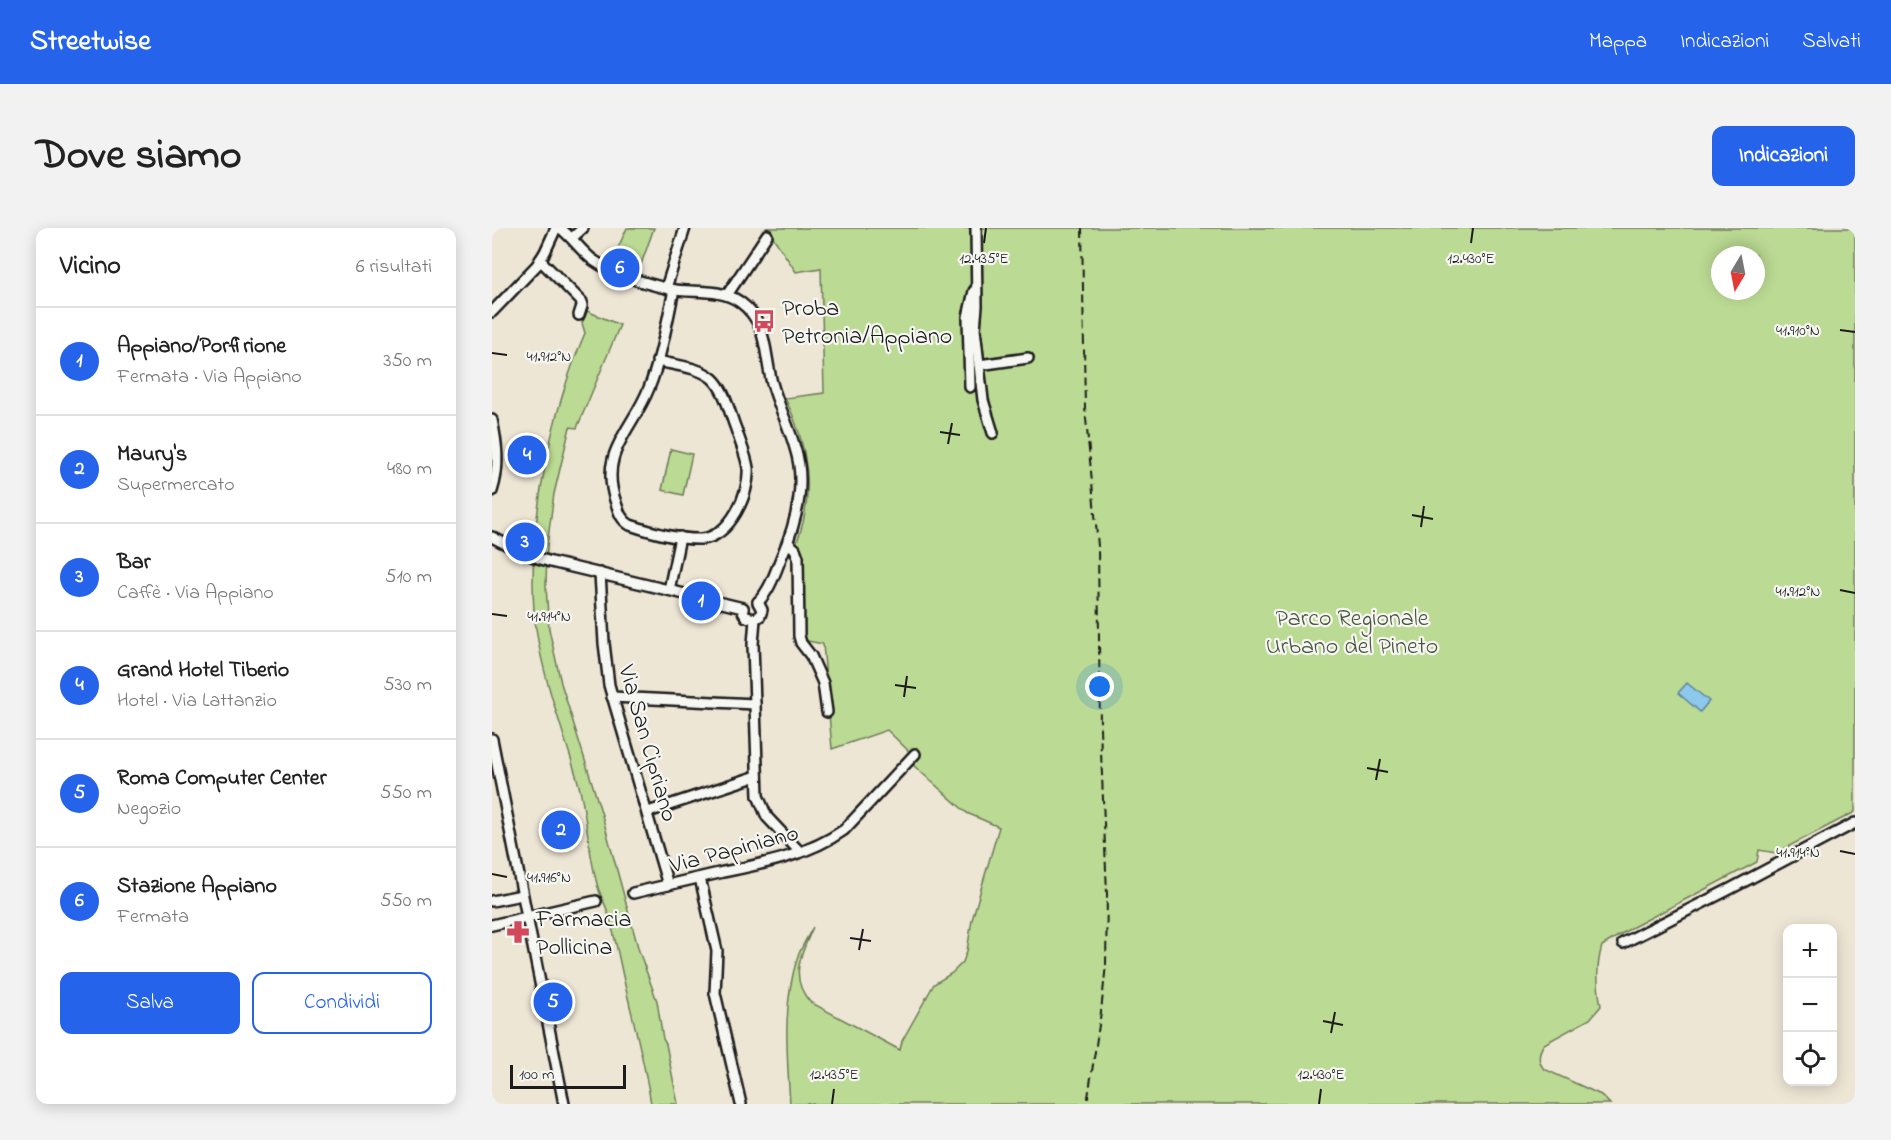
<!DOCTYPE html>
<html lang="it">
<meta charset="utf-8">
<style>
:root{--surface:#fff;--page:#f2f2f2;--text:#222;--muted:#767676;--line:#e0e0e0;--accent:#2563eb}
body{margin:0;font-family:"Indie Flower",sans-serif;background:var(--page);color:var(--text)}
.controls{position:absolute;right:18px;bottom:18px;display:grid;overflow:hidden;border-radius:12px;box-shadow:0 3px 15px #0003}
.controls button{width:54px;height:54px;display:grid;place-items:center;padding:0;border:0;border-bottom:2px solid var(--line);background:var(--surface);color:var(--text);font:30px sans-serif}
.compass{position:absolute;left:1219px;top:18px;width:54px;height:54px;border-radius:50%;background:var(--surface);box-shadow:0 3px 15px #0003;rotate:190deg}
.scale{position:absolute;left:18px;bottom:15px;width:116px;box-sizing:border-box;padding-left:6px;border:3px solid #1c1c1c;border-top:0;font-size:16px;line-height:21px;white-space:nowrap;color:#1c1c1c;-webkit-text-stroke:4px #f6f6f2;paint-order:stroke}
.you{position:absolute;left:608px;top:459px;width:21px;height:21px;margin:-15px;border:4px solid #fff;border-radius:50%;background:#1a73e8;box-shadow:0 0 0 9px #1a73e833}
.badge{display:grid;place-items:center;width:39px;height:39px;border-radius:50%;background:var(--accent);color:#fff;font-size:20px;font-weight:700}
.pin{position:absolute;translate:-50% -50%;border:3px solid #fff;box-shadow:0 2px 6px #0006}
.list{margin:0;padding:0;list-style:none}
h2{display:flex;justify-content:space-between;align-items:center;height:78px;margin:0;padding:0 24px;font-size:26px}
h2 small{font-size:20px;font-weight:400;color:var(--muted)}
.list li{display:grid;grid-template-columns:39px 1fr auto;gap:18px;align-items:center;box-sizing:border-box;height:108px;padding:0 24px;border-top:2px solid var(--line)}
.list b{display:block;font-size:22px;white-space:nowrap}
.list p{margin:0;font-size:20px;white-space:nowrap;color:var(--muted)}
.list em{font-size:20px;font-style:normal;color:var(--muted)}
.actions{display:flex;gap:12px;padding:18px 24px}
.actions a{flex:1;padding:14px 0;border:2px solid var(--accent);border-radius:12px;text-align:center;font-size:21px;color:var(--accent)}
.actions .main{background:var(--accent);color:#fff}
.icon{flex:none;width:33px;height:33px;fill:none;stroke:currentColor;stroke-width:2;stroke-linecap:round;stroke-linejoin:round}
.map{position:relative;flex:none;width:1363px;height:876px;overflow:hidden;border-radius:12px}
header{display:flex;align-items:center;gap:36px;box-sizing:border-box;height:84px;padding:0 30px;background:var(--accent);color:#fff}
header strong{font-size:28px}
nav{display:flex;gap:33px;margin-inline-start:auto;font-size:21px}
.intro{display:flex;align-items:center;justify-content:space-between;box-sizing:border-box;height:144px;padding:0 36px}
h1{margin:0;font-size:42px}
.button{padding:15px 27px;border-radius:12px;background:var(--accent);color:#fff;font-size:21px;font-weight:700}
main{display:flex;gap:36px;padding:0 36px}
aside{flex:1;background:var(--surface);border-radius:12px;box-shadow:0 3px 15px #0003}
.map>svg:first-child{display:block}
</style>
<header>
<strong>Streetwise</strong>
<nav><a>Mappa</a><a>Indicazioni</a><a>Salvati</a></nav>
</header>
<div class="intro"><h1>Dove siamo</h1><a class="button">Indicazioni</a></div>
<main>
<aside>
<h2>Vicino<small>6 risultati</small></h2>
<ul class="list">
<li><span class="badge">1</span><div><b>Appiano/Porfirione</b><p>Fermata · Via Appiano</p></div><em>350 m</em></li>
<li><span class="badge">2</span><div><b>Maury's</b><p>Supermercato</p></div><em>480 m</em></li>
<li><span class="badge">3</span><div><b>Bar</b><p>Caffè · Via Appiano</p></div><em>510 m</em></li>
<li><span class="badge">4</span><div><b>Grand Hotel Tiberio</b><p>Hotel · Via Lattanzio</p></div><em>530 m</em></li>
<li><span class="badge">5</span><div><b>Roma Computer Center</b><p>Negozio</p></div><em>550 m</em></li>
<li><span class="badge">6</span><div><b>Stazione Appiano</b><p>Fermata</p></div><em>550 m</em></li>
</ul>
<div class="actions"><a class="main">Salva</a><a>Condividi</a></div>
</aside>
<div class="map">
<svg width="1363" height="876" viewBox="0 0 1363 876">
<defs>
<pattern id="water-ripples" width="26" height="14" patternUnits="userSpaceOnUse" patternTransform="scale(1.5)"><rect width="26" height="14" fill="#8dc8ed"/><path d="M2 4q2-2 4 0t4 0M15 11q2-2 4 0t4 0" fill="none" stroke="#79abcb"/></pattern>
</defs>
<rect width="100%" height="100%" fill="#eee6d5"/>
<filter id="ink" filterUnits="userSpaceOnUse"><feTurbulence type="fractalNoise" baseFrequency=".0167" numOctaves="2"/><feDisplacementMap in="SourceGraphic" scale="12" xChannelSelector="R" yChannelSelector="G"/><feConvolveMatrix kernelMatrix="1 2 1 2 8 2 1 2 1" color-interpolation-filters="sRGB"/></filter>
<g filter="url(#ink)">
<!-- park -->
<g fill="#bbda93" stroke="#6c7b58" stroke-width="1.5" fill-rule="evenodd">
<path d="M135,0H162L147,42L121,31Z"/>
<path d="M275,0H1363V584L1284,625L1267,622L1265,634L1139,700L1110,718C1104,739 1105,756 1109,778L1098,791L1052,816C1046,825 1045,833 1052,841L1109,867L1118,876H298C295,826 290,776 306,728C310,718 316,708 321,699C310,725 296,749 318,774L408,822L410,813L442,756L460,745L471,734L475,723L480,692L507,599L475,585L421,537L426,532L395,502L340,521L331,416L310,412L308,323L304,316C324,267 316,216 293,170L332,165L329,40L304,44ZM1228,27H1264V63H1228Z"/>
<path d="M95,83L128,97L85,200L78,199L62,266L55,318L54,359L57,401L69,455L110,587L147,723L165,773L171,811L174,816L186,876H159C153,836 142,796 133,757C127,732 123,706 115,682C112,673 107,665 105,656C96,623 95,587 86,554C70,498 47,442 42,383C36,296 59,184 93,105L90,95Z"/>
<path d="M179,221L200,226L191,267L170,262Z"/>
</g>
<!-- water -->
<path fill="url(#water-ripples)" stroke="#608399" stroke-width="1.5" d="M1195,455L1217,473L1208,484L1186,465Z"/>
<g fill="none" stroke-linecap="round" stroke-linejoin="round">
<!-- minor casing -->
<g stroke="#1c1c1c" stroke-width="14">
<g id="minor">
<path d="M68,0C80,9 89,23 101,32C122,47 153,55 177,61C200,66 227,59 248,74C276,94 272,125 280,155C286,177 297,198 303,220C315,256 304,296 289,330C283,345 278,362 266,374"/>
<path d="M484,0L485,78L483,101L491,172L501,205"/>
<path d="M80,10L91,0"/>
<path d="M48,32L90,74V78L87,87"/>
<path d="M174,60L193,0"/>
<path d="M235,67L275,7"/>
<path d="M0,84L45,37L53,24L64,0"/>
<path d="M165,133C182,137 208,139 221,151C233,162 238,186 244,201C248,214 254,227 256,240C258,266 238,308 210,311C187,312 159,304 138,297C129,292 127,284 124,275C106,224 140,203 157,160C169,131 175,93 182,62"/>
<path d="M487,137L536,130"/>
<path d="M478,159L476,89L482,63"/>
<path d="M0,192C5,216 8,239 0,263"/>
<path d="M0,309L33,326L59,334L251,380"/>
<path d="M296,315L303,321L306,329L307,408L309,415L319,428L331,455L335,484"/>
<path d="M108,345L112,415L117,457L176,657"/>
<path d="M177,362L188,309"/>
<path d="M251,380V384L254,389L263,391L268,388L270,382L266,374"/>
<path d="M263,391L261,416L266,568L275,589L308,624"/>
<path d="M120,469L263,476"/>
<path d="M0,511L72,876"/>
<path d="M156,584L265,548"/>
<path d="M208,650L225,723L223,765L249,876"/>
<path d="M141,665C170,658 198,652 227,645C270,636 315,628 352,602L423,526"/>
<path d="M0,673L30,667"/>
<path d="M0,697L104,673"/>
<path d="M1131,715L1238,661L1363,595"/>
</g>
</g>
<!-- minor -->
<use href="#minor" stroke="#f6f6f2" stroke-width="9"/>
<!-- rail -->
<path stroke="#1c1c1c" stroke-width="2" stroke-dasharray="9 4.5" stroke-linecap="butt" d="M590,0L593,180L606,318L608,500L615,666L614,736L609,784L595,876"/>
</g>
</g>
<!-- ticks -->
<path fill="none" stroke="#1c1c1c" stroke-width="2" d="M492,15L494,0M979,15L981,0M1348,102L1363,104M0,125L15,127M448,204L468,207M456,216L460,195M920,287L941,291M929,299L932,278M1348,362L1363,365M0,386L15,388M403,457L424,460M412,469L415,448M875,540L896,544M884,552L888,531M1348,623L1363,626M0,646L15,649M358,710L379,713M367,722L371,701M831,793L851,797M839,805L843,784M340,876L342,861M827,876L829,861"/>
<!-- icons -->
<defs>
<g id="bus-bare" transform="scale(1.8)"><path d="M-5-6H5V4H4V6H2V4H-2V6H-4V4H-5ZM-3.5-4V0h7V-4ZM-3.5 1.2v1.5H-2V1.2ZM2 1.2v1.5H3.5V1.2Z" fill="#d1495b" stroke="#f6f6f2" stroke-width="2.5" paint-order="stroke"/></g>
<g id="pharmacy-bare" transform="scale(1.8)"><path d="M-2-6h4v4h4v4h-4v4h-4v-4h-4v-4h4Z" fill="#d1495b" stroke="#f6f6f2" stroke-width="2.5" paint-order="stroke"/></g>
</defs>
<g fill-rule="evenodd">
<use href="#bus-bare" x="272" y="93"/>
<use href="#pharmacy-bare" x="26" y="704"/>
</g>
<g text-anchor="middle" stroke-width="4.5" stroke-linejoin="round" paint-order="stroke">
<!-- poi labels -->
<g font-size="24" fill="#1c1c1c" stroke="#f6f6f2" text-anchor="start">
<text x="290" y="87">Proba<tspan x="290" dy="28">Petronia/Appiano</tspan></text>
<text x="44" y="698">Farmacia<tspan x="44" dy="28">Pollicina</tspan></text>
</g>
<!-- park labels -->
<g font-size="24" fill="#4c5540" stroke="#f6f6f2">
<text x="860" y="397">Parco Regionale<tspan x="860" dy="28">Urbano del Pineto</tspan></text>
</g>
<!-- street labels -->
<g font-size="24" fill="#1c1c1c" stroke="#f6f6f2">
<text transform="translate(157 515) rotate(74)" y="8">Via San Cipriano</text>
<text transform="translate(242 620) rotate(-15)" y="8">Via Papiniano</text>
</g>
</g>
<g font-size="15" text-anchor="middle" fill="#1c1c1c" stroke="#f6f6f2" stroke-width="4.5" stroke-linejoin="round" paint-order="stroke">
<text x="492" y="35">12.435°E</text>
<text x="979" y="35">12.430°E</text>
<text x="1306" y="107">41.910°N</text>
<text x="57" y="133">41.912°N</text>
<text x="1306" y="368">41.912°N</text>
<text x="57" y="393">41.914°N</text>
<text x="1306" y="629">41.914°N</text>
<text x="57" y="654">41.916°N</text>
<text x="342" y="851">12.435°E</text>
<text x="829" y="851">12.430°E</text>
</g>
</svg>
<div class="controls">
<button>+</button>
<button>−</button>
<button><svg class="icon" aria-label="locate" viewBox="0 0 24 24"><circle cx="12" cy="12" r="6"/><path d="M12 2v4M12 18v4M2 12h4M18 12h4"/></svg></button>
</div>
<svg class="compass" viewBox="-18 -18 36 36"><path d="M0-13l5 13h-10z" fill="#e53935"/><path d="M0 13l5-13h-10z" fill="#767676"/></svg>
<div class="scale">100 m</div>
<div class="you"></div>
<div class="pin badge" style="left:209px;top:373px">1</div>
<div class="pin badge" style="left:69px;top:602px">2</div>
<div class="pin badge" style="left:33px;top:314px">3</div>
<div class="pin badge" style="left:35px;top:227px">4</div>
<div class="pin badge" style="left:61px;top:774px">5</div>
<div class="pin badge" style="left:128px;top:40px">6</div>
</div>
</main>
